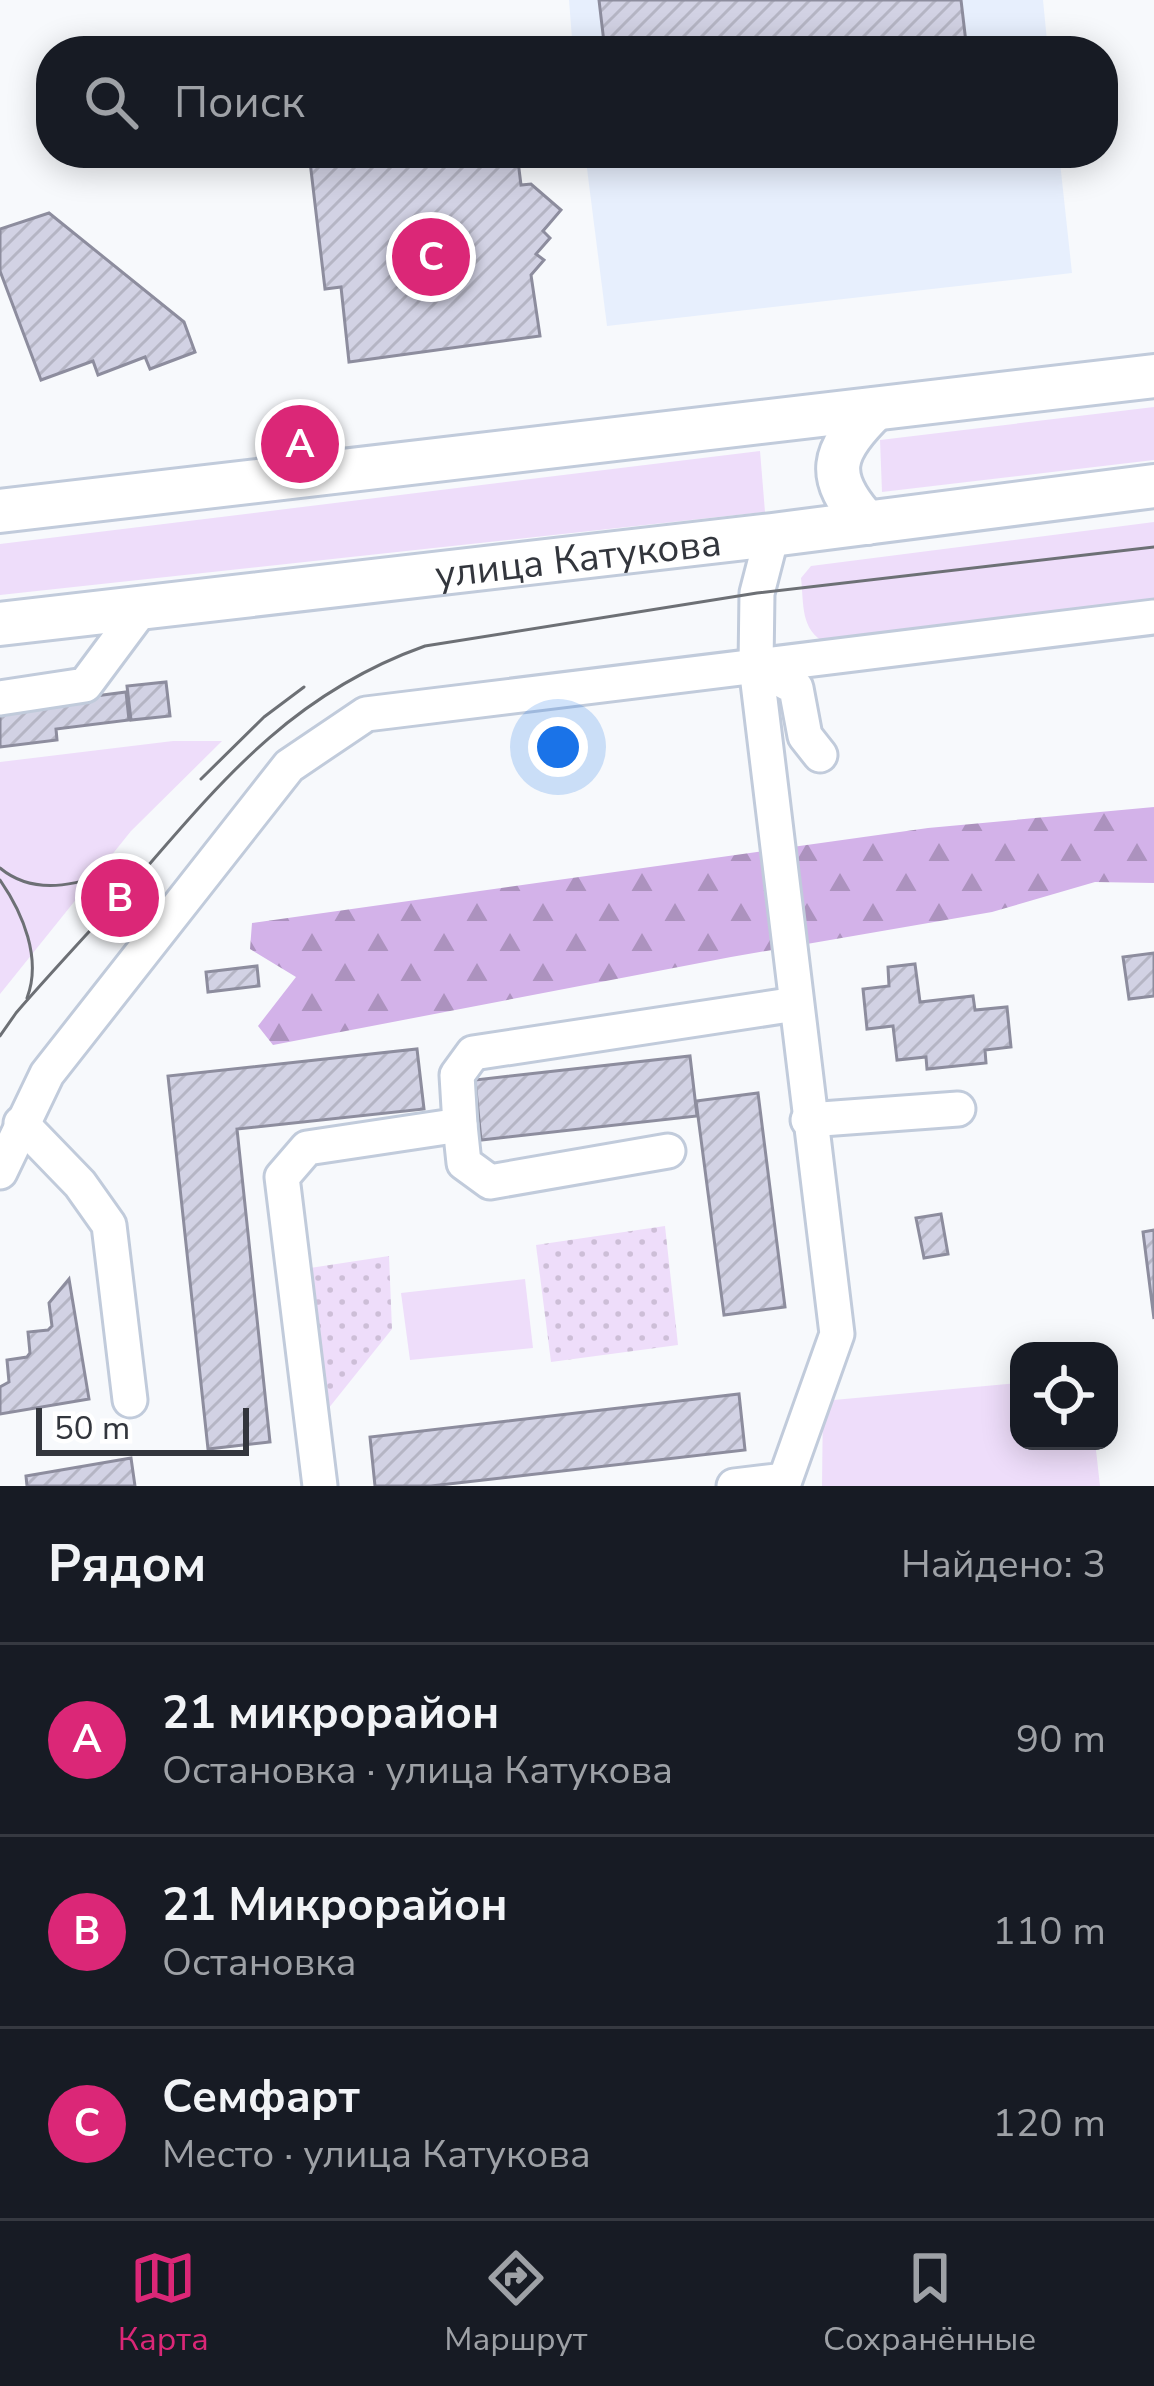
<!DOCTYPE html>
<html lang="ru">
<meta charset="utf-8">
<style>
:root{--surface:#171b24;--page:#242831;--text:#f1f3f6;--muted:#9ea1a6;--line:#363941;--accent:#db2777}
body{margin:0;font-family:"Nunito Sans",sans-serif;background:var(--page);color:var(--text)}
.controls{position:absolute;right:36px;bottom:36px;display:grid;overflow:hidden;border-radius:24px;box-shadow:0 6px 30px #0003}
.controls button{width:108px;height:108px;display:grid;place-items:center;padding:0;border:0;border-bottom:3px solid var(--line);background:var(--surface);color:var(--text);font:60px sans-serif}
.scale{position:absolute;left:36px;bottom:30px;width:213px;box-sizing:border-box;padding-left:12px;border:6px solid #33363d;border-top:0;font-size:33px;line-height:42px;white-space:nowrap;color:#33363d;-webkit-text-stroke:9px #fff;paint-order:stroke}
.you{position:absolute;left:558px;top:747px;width:42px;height:42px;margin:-30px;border:9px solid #fff;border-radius:50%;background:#1a73e8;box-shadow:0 0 0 18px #1a73e833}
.badge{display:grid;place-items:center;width:78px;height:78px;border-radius:50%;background:var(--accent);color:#fff;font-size:39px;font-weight:700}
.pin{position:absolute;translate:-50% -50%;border:6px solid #fff;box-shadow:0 3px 12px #0006}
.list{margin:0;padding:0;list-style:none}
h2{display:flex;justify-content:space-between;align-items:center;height:156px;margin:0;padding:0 48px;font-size:51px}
h2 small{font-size:39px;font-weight:400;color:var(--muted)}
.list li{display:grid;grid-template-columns:78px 1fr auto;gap:36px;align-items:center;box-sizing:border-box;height:192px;padding:0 48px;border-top:3px solid var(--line)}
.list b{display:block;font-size:45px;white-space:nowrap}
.list p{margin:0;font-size:39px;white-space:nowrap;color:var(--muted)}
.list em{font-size:39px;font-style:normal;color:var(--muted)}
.icon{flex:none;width:66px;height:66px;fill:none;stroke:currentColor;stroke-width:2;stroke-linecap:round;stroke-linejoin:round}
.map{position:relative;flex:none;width:1154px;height:1486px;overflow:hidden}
.search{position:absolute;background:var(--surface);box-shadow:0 6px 30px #0003;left:36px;right:36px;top:36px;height:132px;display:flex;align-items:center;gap:30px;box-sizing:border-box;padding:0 42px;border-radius:48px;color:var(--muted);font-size:45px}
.sheet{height:732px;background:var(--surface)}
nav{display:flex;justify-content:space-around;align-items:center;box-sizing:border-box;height:168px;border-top:3px solid var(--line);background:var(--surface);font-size:33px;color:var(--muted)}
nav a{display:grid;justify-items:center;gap:6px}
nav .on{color:var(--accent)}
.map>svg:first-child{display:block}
</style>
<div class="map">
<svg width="1154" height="1486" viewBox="0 0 1154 1486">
<defs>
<pattern id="forest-firs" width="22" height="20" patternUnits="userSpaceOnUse" patternTransform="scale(3)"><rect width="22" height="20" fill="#d3b2e9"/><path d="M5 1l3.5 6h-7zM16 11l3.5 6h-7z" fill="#ac92be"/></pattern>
<pattern id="park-dots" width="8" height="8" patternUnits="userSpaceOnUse" patternTransform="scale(3)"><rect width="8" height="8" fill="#eeddfa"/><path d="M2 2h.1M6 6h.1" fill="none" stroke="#cdbed7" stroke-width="1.8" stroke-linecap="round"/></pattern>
<pattern id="building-hatch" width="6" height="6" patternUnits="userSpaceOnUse" patternTransform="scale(3)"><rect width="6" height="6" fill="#d2d2e4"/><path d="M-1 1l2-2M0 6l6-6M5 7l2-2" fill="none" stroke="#b5b5c4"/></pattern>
</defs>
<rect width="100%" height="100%" fill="#f7f9fc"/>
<!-- built -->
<g fill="#e7effd">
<path d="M569,0H1043L1048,51H573Z"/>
<path d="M585,153H1059L1072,273L607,326Z"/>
</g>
<!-- grass -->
<g fill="#eeddfa">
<path d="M1154,407V460L882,492L880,440Z"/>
<path d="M760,451L765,512L0,595V544Z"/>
<path d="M1154,522V601L826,643C800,630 804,604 801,578L811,566Z"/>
<path d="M173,741H222L131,831L0,994V762Z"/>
<path d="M525,1279L533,1348L410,1360L401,1293Z"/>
<path d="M1019,1383V1441H1095L1100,1486H822L823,1401Z"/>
</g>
<!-- forest -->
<path fill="url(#forest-firs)" d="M1154,807V883L1095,882L992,912L731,957L273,1045L258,1026L296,977L250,949L252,923L928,828Z"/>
<!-- park -->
<g fill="url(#park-dots)">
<path d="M665,1226L678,1345L551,1362L536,1245Z"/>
<path d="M389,1256L392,1329L324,1414L310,1268Z"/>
</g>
<!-- building -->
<g fill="url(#building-hatch)" stroke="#8d8d9e" stroke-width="3">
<path d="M599,0H961L967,51H605Z"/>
<path d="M309,153H517L521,185L531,184L561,210L543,231L550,238L536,254L544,260L531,275L540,336L349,362L341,287L325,289Z"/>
<path d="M49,213L184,322L195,352L150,369L145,357L98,375L93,361L41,380L0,271V229Z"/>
<path d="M166,682L170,716L131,720L127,686Z"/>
<path d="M126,692L129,720L56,729L57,740L0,747V696L57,701Z"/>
<path d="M1154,953V996L1129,999L1123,957Z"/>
<path d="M915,964L920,1002L973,996L975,1010L1007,1007L1011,1047L985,1050L986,1063L927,1069L926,1057L897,1060L893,1026L867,1029L863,989L889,986L888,967Z"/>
<path d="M257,966L259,986L208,992L206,972Z"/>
<path d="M417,1049L424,1109L237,1129L270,1442L208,1449L168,1076Z"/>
<path d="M690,1056L697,1116L481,1140L475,1080Z"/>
<path d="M758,1093L785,1307L724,1315L696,1101Z"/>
<path d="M941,1214L948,1254L924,1258L916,1218Z"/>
<path d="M1154,1230V1319L1143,1232Z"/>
<path d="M69,1279L89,1399L0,1414V1387L9,1382L7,1360L27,1357L30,1353L28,1332L48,1330L52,1326L49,1303Z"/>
<path d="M739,1394L745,1450L431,1486H375L370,1437Z"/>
<path d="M131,1458L135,1486H27L26,1476Z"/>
</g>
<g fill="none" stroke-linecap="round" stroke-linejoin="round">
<!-- minor casing -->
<g stroke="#c1cbdb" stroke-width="39">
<g id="minor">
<path d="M756,666L796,688L805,736L820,755"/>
<path d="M0,698L85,685L143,607"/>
<path d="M808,1120L958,1109"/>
<path d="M21,1123L80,1184L109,1225L130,1400"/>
<path d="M460,1125L464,1163L490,1182L668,1151"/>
<path d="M0,1172L47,1074L289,766L366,714L1154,617"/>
<path d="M320,1486L282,1177L307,1148L460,1125L457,1075L473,1053L796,1004"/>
<path d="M734,1486L785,1480L837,1334L756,666L757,593L772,535"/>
</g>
</g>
<!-- major casing -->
<g stroke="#c1cbdb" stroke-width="48">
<g id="major">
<path d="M0,511L1154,376"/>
<path d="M867,523C824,476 831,452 875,409"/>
<path id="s1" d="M0,624L772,535L1154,486"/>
</g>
</g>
<!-- minor -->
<use href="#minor" stroke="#fff" stroke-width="33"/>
<!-- major -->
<use href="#major" stroke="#fff" stroke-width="42"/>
<!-- tram -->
<g stroke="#6d7075" stroke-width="3">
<path d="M201,779L264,717L304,687"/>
<path d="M0,868C37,899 86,883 126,865"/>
<path d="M0,880C23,913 42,959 27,998"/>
<path d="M0,1036L16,1013C55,968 95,926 134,882C223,779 293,693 425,646L757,593L1154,547"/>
</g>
</g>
<g text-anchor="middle" stroke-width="9" stroke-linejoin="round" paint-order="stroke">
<!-- street labels -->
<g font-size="39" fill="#33363d" stroke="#fff">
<text dy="14" stroke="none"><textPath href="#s1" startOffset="582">улица Катукова</textPath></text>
</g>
</g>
</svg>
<div class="controls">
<button><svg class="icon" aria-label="locate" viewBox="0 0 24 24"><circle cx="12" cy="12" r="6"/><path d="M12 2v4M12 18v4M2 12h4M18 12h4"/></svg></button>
</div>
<div class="scale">50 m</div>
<div class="you"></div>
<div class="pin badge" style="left:300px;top:444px">A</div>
<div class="pin badge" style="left:120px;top:898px">B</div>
<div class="pin badge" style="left:431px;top:257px">C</div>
<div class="search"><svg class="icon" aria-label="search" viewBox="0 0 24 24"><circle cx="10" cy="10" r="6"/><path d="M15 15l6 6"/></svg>Поиск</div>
</div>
<section class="sheet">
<h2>Рядом<small>Найдено: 3</small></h2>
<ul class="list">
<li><span class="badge">A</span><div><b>21 микрорайон</b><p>Остановка · улица Катукова</p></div><em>90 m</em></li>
<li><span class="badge">B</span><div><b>21 Микрорайон</b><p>Остановка</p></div><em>110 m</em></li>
<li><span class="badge">C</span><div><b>Семфарт</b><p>Место · улица Катукова</p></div><em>120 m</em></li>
</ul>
</section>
<nav>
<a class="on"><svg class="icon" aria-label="map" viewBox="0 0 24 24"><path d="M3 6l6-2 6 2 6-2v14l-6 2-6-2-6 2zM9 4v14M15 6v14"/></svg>Карта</a>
<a><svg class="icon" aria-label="directions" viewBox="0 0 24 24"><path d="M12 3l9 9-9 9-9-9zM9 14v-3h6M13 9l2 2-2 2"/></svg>Маршрут</a>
<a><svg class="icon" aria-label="saved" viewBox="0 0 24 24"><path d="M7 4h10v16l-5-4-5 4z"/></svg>Сохранённые</a>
</nav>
